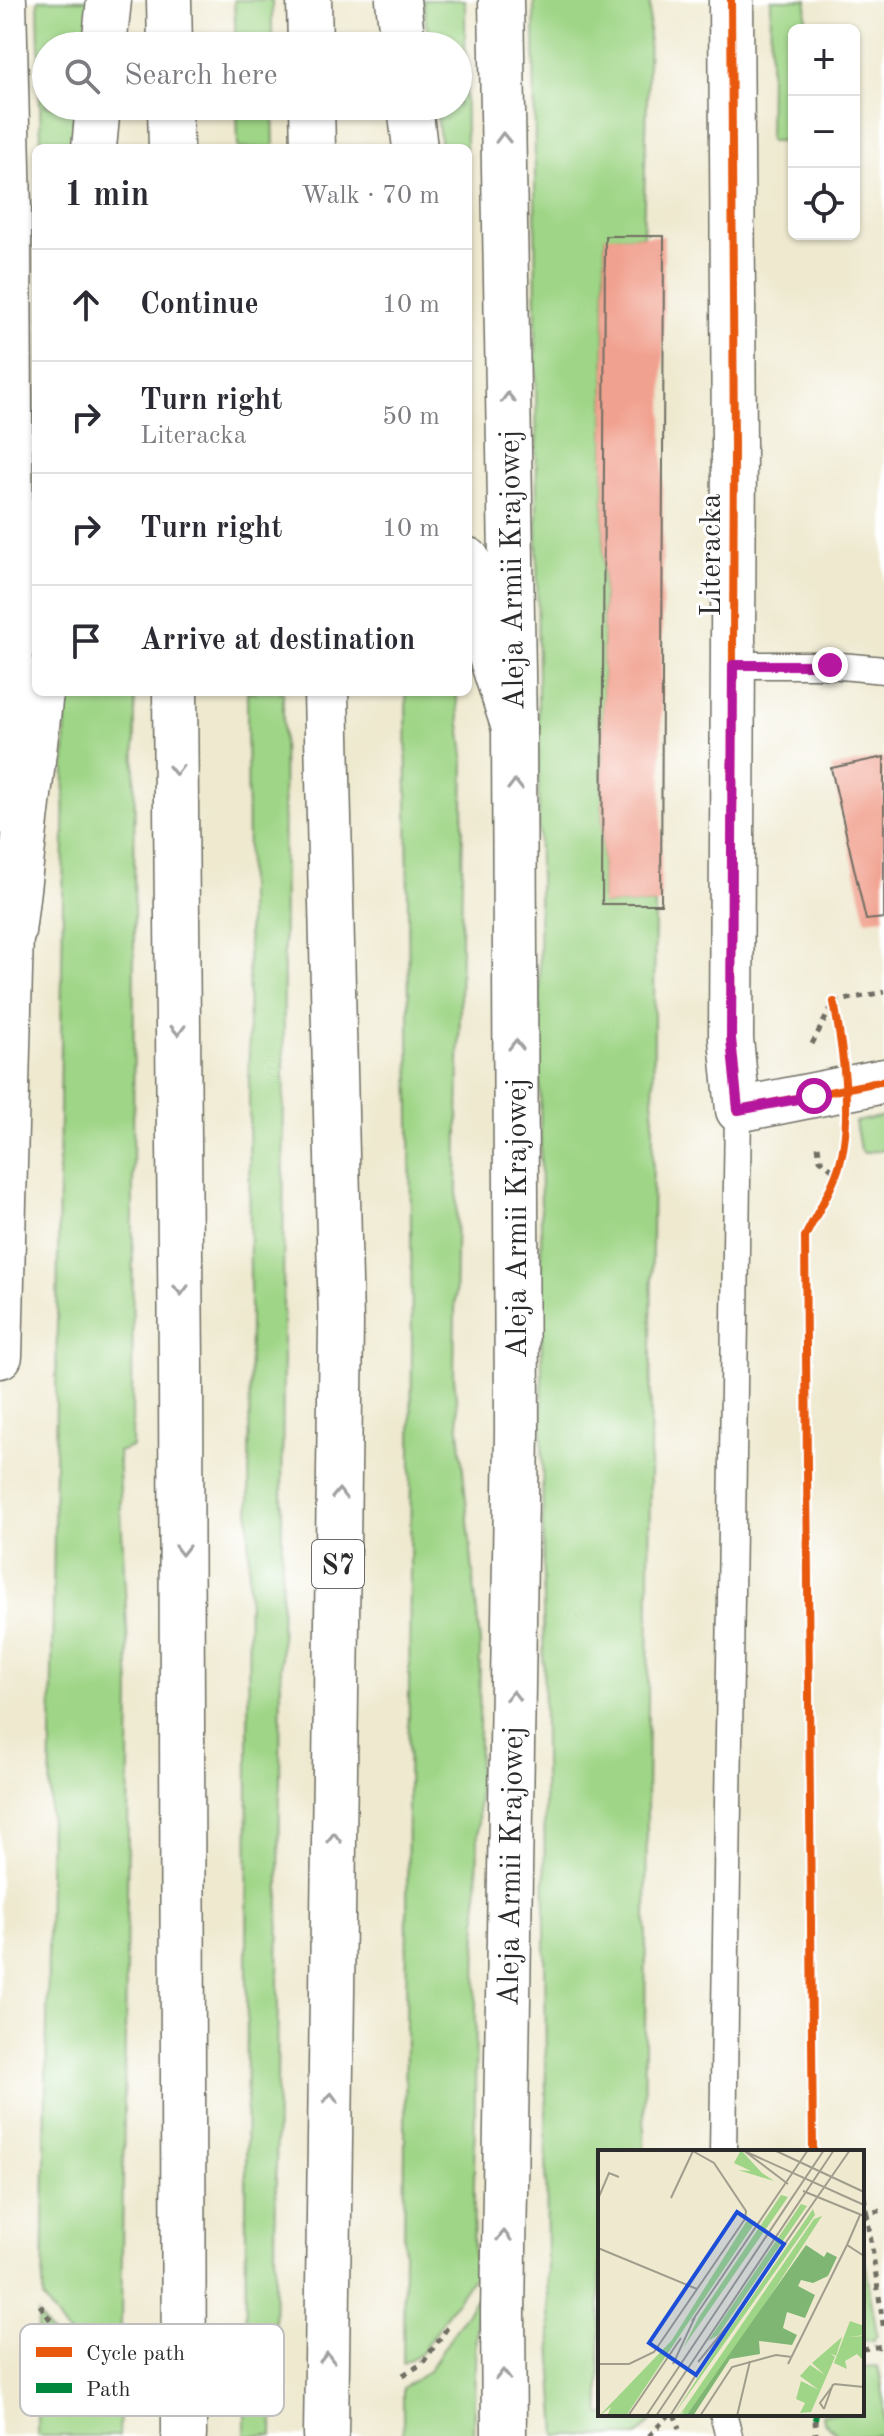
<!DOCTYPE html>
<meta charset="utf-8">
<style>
:root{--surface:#fff;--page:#f2f2f3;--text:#2b2b33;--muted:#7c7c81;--line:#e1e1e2}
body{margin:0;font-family:"Old Standard TT",serif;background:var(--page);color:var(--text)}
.controls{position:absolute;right:24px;top:24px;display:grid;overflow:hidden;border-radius:12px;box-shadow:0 2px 6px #0004}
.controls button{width:72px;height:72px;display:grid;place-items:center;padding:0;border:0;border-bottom:2px solid var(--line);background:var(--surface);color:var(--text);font:40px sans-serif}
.stop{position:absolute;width:24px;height:24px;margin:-18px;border:6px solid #b5179e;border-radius:50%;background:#fff}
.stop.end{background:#b5179e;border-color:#fff;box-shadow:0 2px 8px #0008}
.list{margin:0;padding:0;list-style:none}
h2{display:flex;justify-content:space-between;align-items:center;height:104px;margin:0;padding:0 32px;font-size:34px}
h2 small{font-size:26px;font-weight:400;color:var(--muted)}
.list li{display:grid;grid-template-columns:52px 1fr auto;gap:24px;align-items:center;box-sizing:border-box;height:112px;padding:0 32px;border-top:2px solid var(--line)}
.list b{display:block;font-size:30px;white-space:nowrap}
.list p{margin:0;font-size:26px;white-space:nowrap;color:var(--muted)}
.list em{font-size:26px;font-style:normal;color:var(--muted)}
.icon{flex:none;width:44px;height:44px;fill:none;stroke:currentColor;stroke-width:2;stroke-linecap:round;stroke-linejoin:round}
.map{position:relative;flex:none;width:884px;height:2436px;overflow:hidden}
.search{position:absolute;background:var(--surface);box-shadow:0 2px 6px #0004;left:32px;top:32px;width:440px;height:88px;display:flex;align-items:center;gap:20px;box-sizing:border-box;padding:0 28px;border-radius:44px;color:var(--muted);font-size:30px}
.panel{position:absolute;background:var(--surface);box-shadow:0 2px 6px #0004;left:32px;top:144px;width:440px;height:552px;border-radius:12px}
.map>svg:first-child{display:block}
</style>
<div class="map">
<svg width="884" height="2436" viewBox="0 0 884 2436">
<rect width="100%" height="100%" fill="#fff"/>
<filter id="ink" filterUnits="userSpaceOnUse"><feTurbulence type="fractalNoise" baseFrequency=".0125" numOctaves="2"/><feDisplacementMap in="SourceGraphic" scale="16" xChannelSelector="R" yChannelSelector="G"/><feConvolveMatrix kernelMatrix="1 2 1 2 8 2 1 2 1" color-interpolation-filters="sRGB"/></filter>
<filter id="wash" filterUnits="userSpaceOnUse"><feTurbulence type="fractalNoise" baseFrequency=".006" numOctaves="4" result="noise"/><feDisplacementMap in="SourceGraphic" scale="32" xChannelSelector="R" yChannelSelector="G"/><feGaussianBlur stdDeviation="1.8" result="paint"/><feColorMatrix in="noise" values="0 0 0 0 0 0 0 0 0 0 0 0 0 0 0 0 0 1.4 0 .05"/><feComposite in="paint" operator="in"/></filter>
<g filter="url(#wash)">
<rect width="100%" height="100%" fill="#eee9cf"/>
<!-- green -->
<g fill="#9fd586" stroke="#658058" stroke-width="2">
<path d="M38,0H92L88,46H46V106H79L74,148H41Z"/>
<path d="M234,0H272V46H236Z"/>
<path d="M423,0H465L466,148H441L436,106H458V46H429Z"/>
<path d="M534,0H650L643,236L605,237L602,904H655L644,2152H600V2414H659L637,2436H557L547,2280Z"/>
<path d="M771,0H807L805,30H794V141H769Z"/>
<path d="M237,106H273L274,148H238Z"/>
<path d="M66,692H135L132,1447L118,1452L130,1688L120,2391L104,2387L43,2298Z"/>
<path d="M247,692H283C286,1273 280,1855 273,2436H245L250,1295Z"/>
<path d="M406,692H456L464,756L454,1377L480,1644L473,2276L421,2353L403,2363L412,1343Z"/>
<path d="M884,1116V1149L864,1153L860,1149L855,1122Z"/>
<path d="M862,2242L877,2334L873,2340L862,2341Z"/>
<path d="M477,2297L473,2436H403V2388L429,2371Z"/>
<path d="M38,2315L102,2407L120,2410L119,2436H37Z"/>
<path d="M878,2366L884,2398V2436H838L823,2421L822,2414H862V2367Z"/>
</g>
<g id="blocks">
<!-- building -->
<g fill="#f1a18f">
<path d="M605,236H664L661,904H602Z"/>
<path d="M884,757V918L866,920L831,768Z"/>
</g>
</g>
</g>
<g filter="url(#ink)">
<use href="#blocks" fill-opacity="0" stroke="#6f6e64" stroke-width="2"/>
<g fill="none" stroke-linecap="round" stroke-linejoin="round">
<!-- service casing -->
<g stroke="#6f6e64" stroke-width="29">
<g id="service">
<path d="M733,665H830L884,670"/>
<path d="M723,2152L738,1110"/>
<path d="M723,2414L729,2436"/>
</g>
</g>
<!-- minor casing -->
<g stroke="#6f6e64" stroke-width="47">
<path id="minor" d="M731,0L734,446L731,1039L738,1110L884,1081"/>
</g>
<!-- secondary casing -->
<g stroke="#6f6e64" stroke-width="47">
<g id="secondary">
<path d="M4,0L9,210L12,814"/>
<path d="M501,0L514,728L517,1431L503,2314L504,2436"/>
<path d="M0,1356L12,894"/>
</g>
</g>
<!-- motorway casing -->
<g stroke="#6f6e64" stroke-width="47">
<g id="motorway">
<path d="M169,0L170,46"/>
<path d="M309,0L310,46"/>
<path d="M398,0L403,46"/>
<path d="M104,46L109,0"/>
<path d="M170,106L171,148"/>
<path d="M312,106L313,148"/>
<path d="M410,106L415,148"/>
<path d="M94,148L98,106"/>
<path d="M468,560L477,614L514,728"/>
<path d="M175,692L181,1366L184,2436"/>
<path d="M326,692L341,1324L326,2436"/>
<path d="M13,932L41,692"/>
</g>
</g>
<!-- path -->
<g stroke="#6f6e64" stroke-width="5" stroke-dasharray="6 6" stroke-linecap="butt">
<path d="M812,1044L834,1002L884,992"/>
<path d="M818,1146L820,1159L837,1173"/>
<path d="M862,2185L867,2213L884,2210"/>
<path d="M867,2213L884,2331"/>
<path d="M40,2305L103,2396L120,2399"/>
<path d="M862,2349L884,2346"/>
<path d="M403,2375L422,2364L450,2324"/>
<path d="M674,2414L680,2428"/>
<path d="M815,2420L816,2436"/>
<path d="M649,2436L670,2414"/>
</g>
<!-- service -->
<use href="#service" stroke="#fff" stroke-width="26"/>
<!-- minor -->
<use href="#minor" stroke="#fff" stroke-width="44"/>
<!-- secondary -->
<use href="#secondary" stroke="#fff" stroke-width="44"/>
<!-- motorway -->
<use href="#motorway" stroke="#fff" stroke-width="44"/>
<!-- quiet -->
<path stroke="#00873e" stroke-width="6" stroke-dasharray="12 6" stroke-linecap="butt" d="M815,2420L816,2414"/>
<!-- cycleway casing -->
<g stroke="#fff" stroke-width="13">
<g id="cycleway">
<path d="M731,0L734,446L731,1039L738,1110L884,1081"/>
<path d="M813,2152L805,1237C815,1216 828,1196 836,1175C855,1128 843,1051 834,1002"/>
</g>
</g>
<!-- cycleway -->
<use href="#cycleway" stroke="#e8590c" stroke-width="8"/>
</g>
<!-- one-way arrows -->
<defs><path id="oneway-chevron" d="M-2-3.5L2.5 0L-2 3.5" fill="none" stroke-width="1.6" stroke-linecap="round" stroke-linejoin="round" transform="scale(2)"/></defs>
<g stroke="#a0a0a0">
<use href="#oneway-chevron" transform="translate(503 138) rotate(-91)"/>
<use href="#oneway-chevron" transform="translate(508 398) rotate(-91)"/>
<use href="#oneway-chevron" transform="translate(176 770) rotate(89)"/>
<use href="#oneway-chevron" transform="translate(515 785) rotate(-90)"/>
<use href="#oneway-chevron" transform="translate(178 1030) rotate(89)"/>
<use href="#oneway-chevron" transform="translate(516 1045) rotate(-90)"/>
<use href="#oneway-chevron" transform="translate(181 1290) rotate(89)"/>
<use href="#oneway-chevron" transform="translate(339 1494) rotate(-89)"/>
<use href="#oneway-chevron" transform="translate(182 1550) rotate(90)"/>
<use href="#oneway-chevron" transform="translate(513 1696) rotate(-89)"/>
<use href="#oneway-chevron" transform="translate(334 1838) rotate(-89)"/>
<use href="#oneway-chevron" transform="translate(331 2098) rotate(-89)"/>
<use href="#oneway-chevron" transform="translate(504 2236) rotate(-89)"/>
<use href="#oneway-chevron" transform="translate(327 2358) rotate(-89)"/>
<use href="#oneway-chevron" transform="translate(503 2375) rotate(-90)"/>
</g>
</g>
<g fill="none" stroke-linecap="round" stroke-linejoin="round" filter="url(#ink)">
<!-- route -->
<path stroke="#b5179e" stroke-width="10" d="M814,1096L738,1110L731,1039L733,665H830"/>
</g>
<g text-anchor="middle" stroke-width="6" stroke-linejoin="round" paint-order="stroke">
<!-- shield labels -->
<rect fill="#fff" stroke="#6b6b6b" stroke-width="2" x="312" y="1540" width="52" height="48" rx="6"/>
<g font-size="28" font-weight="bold" fill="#2b2b2b">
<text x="338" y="1574">S7</text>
</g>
<!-- street labels -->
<g font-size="30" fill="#2b2b2b" stroke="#fff">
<text transform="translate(710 555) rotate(-90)" y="10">Literacka</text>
<text transform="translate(511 570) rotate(-91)" y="10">Aleja Armii Krajowej</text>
<text transform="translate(516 1218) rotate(-90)" y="10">Aleja Armii Krajowej</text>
<text transform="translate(510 1866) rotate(-89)" y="10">Aleja Armii Krajowej</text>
</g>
</g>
<!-- overview -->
<g transform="translate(598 2150)">
<rect width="266" height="266" fill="#eee9cf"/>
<path d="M143,0L164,23L176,31L140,20L153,21L136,13ZM183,45L190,47L85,198L101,167ZM203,54L209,56L120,185L110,191ZM215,59L217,65L75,266L122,193ZM224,66L120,227L117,225L88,266H83L133,191L87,260L81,266L216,69ZM158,71L28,266H9L13,257L1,266L74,190L148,72ZM252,171L266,176V185L251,187L266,186V211L259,204L247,211L249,219L236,213ZM244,187L238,206L232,203L237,207L213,262L202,263L207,253L198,249L203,231L221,240L202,226L212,215L227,225L214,213Z" fill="#9fd586"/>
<path d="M208,95L226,107L229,102L239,107L230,126L215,133L203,130L200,136L217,145L207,168L189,162L185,178L199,185L194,195L161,191L162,204L132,209L95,266H88Z" fill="#7fb673"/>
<path fill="none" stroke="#a09d8d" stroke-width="2" d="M144,0L266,55M145,0L190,34M176,0L266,42M205,41L266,66M73,48L95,1M0,49L11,23L21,27M249,95L262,65M0,98L99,139M94,171L210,0M129,177L252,0M100,212L131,174M0,214H31L56,202L147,69L148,61L116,13L93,0M75,214L97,167M190,214L249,95L266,106M236,234L266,237M226,259L222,253L236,234M226,259L235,234M30,266L83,188M48,266L226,0M58,266L236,0M72,266L111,204M102,266L134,217L178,205L194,207M139,266L152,211"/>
<path fill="#1d4ed8" fill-opacity="0.15" stroke="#1d4ed8" stroke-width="4" d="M139,62L186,94L98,225L51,193Z"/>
<rect width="266" height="266" fill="none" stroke="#2b2b2b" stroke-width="4"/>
</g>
<!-- legend -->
<rect x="20" y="2324" width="264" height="92" rx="12" fill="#fff" stroke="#bfbfbf" stroke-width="2"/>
<rect x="36" y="2347" width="36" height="10" fill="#e8590c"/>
<rect x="36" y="2383" width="36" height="10" fill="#00873e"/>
<g font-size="22" fill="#2b2b2b">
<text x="86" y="2360">Cycle path</text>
<text x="86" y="2396">Path</text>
</g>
</svg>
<div class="controls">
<button>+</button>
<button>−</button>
<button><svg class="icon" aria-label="locate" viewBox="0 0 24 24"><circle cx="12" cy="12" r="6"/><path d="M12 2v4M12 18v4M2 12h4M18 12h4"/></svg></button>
</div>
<div class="stop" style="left:814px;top:1096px"></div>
<div class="stop end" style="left:830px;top:665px"></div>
<div class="search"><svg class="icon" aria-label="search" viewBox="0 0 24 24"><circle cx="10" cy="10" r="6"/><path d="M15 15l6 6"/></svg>Search here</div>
<section class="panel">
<h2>1 min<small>Walk · 70 m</small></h2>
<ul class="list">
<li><svg class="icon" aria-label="ahead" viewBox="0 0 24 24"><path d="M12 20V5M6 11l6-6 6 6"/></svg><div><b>Continue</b></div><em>10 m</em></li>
<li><svg class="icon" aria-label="right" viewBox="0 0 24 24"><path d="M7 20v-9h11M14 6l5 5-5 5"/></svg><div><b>Turn right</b><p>Literacka</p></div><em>50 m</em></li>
<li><svg class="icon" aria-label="right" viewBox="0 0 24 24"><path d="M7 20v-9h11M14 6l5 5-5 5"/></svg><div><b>Turn right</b></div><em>10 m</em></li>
<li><svg class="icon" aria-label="arrive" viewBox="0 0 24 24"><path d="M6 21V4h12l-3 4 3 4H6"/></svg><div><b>Arrive at destination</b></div></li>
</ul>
</section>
</div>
